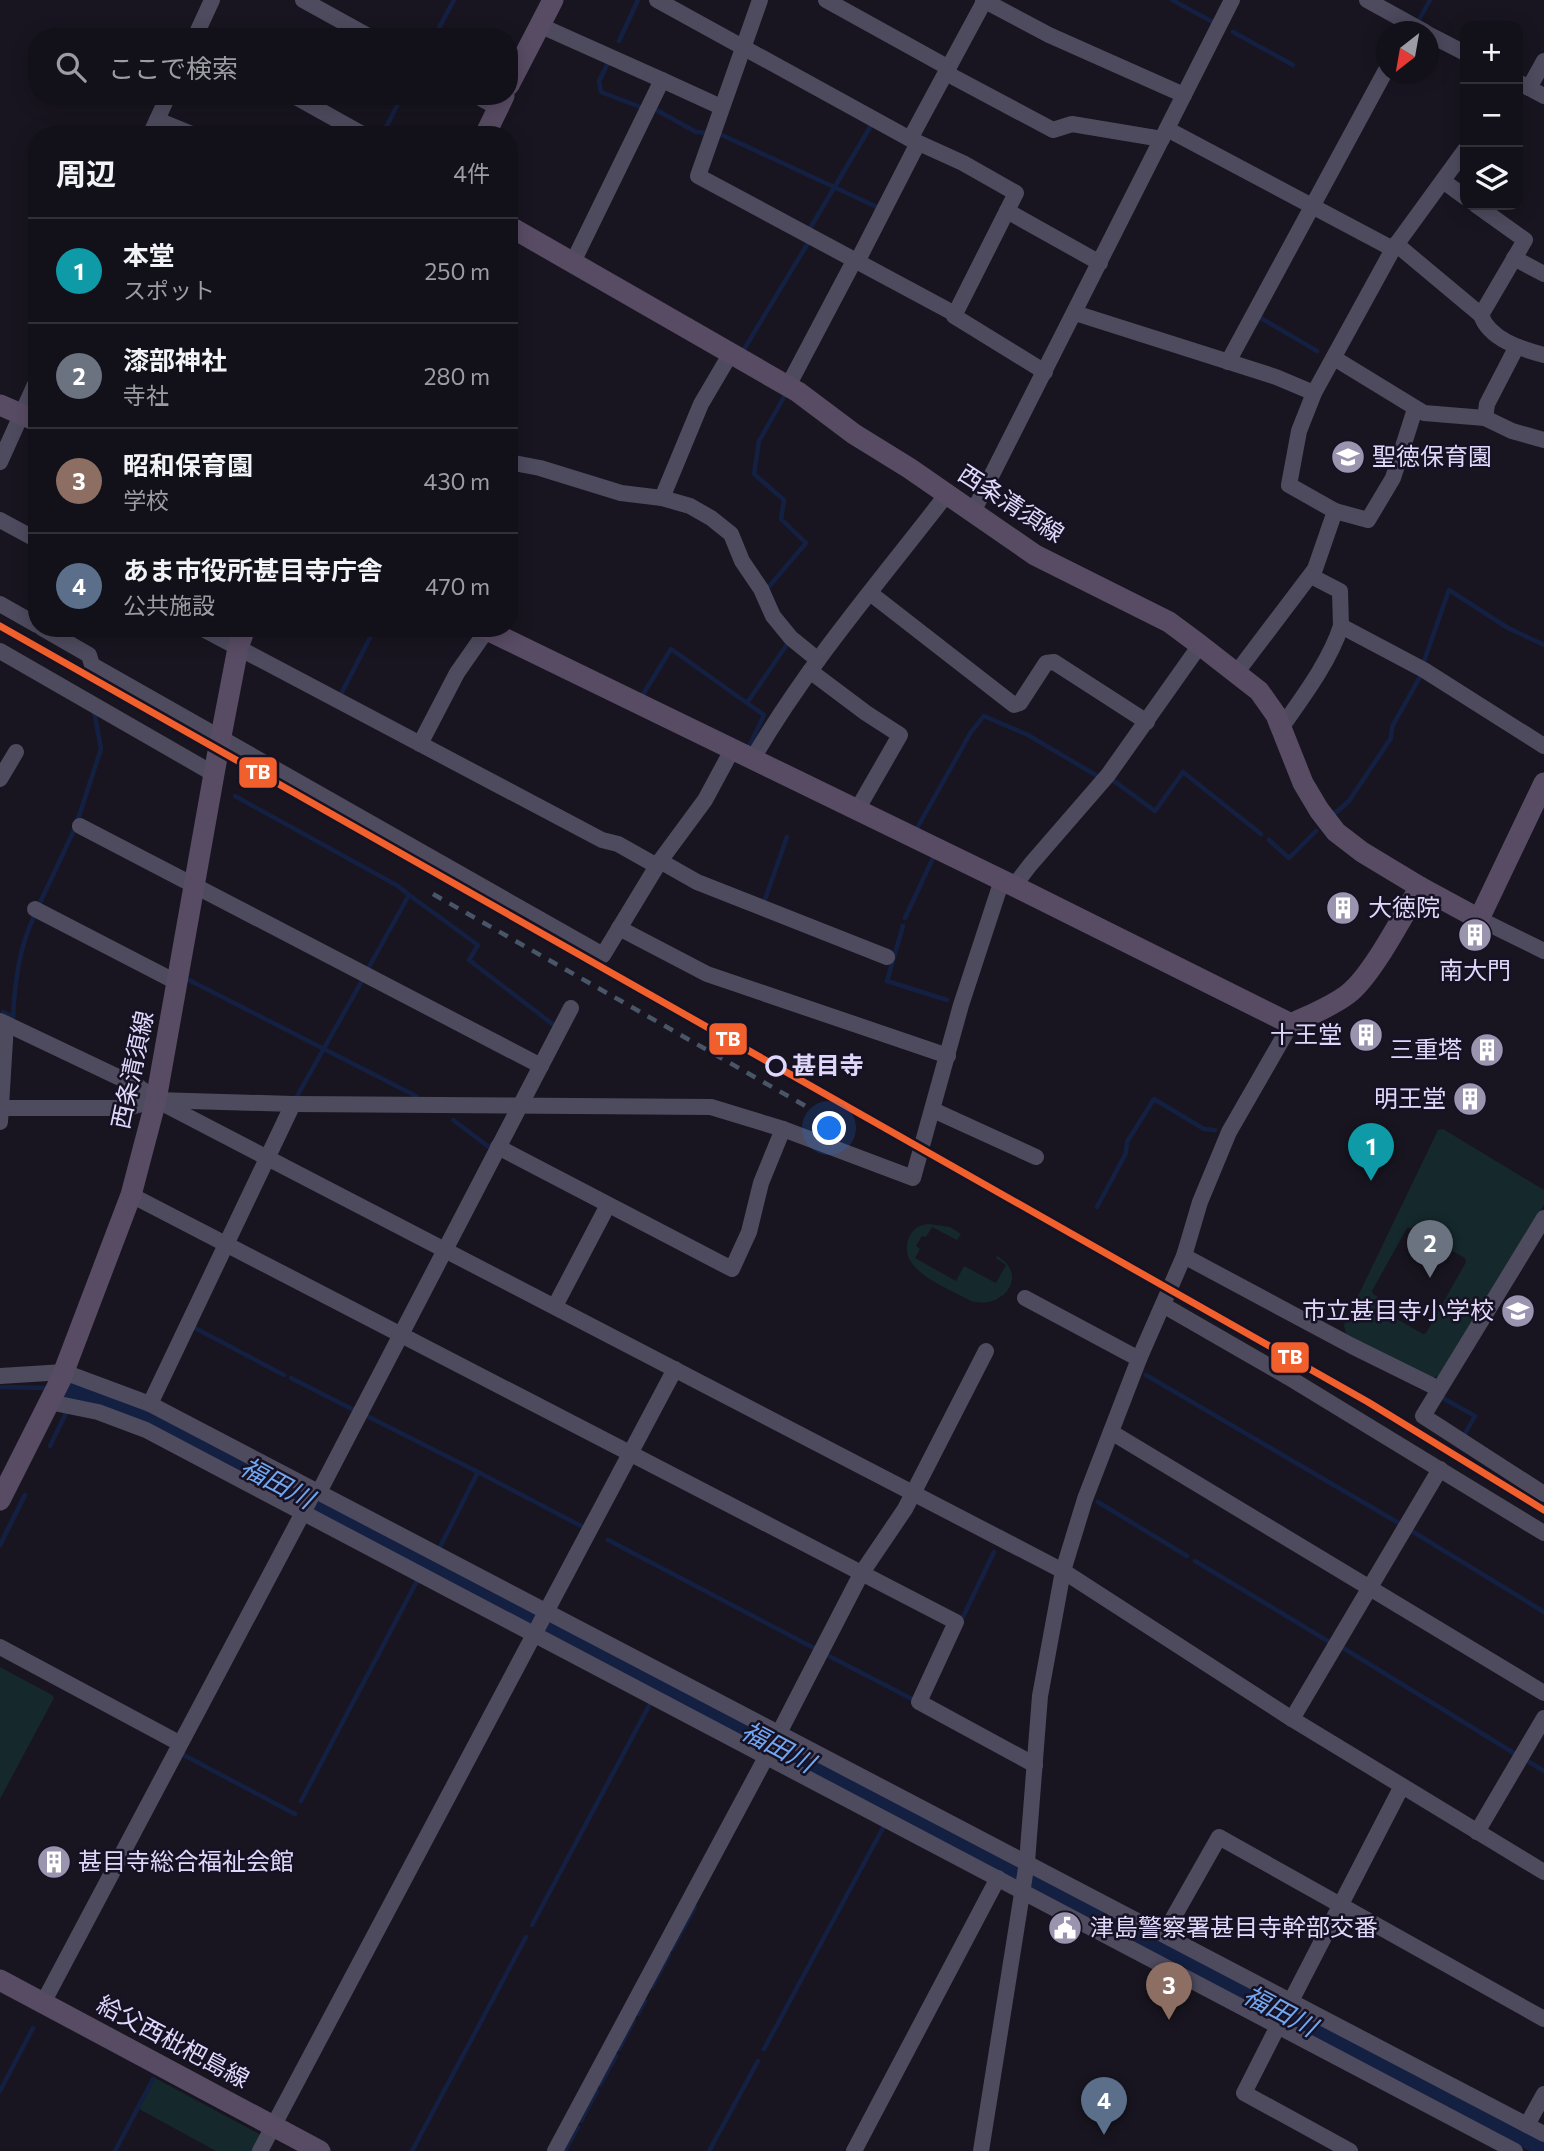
<!DOCTYPE html>
<html lang="ja">
<meta charset="utf-8">
<style>
:root{--surface:#121018;--page:#1b1921;--text:#f1f3f6;--muted:#9c9da2;--line:#313037;--accent:#1a73e8}
body{margin:0;font-family:Commissioner,"Noto Sans JP",sans-serif;background:var(--page);color:var(--text)}
.controls{position:absolute;right:21px;top:21px;display:grid;overflow:hidden;border-radius:14px;box-shadow:0 4px 18px #0003}
.controls button{width:63px;height:63px;display:grid;place-items:center;padding:0;border:0;border-bottom:2px solid var(--line);background:var(--surface);color:var(--text);font:35px sans-serif}
.compass{position:absolute;left:1376px;top:21px;width:63px;height:63px;border-radius:50%;background:var(--surface);box-shadow:0 4px 18px #0003;rotate:211deg}
.you{position:absolute;left:830px;top:1129px;width:24px;height:24px;margin:-18px;border:5px solid #fff;border-radius:50%;background:#1a73e8;box-shadow:0 0 0 10px #1a73e833}
.badge{display:grid;place-items:center;width:46px;height:46px;border-radius:50%;background:var(--accent);color:#fff;font-size:23px;font-weight:700}
.pin{position:absolute;translate:-50% -58px;filter:drop-shadow(0 2px 4px #0008)}
.pin::after{content:'';position:absolute;top:37px;width:24px;height:21px;background:inherit;clip-path:polygon(0 0,100% 0,50% 100%)}
.list{margin:0;padding:0;list-style:none}
h2{display:flex;justify-content:space-between;align-items:center;height:91px;margin:0;padding:0 28px;font-size:30px}
h2 small{font-size:23px;font-weight:400;color:var(--muted)}
.list li{display:grid;grid-template-columns:46px 1fr auto;gap:21px;align-items:center;box-sizing:border-box;height:105px;padding:0 28px;border-top:2px solid var(--line)}
.list b{display:block;font-size:26px;white-space:nowrap}
.list p{margin:0;font-size:23px;white-space:nowrap;color:var(--muted)}
.list em{font-size:23px;font-style:normal;color:var(--muted)}
.icon{flex:none;width:38px;height:38px;fill:none;stroke:currentColor;stroke-width:2;stroke-linecap:round;stroke-linejoin:round}
.map{position:relative;flex:none;width:1544px;height:2151px;overflow:hidden}
.search{position:absolute;background:var(--surface);box-shadow:0 4px 18px #0003;left:28px;top:28px;width:490px;height:77px;display:flex;align-items:center;gap:18px;box-sizing:border-box;padding:0 24px;border-radius:28px;color:var(--muted);font-size:26px}
.panel{position:absolute;background:var(--surface);box-shadow:0 4px 18px #0003;left:28px;top:126px;width:490px;height:511px;border-radius:28px}
.map>svg:first-child{display:block}
</style>
<div class="map">
<svg width="1544" height="2151" viewBox="0 0 1544 2151">
<rect width="100%" height="100%" fill="#181520"/>
<!-- green -->
<g fill="#15282b" fill-rule="evenodd">
<path d="M1443,1129L1544,1190V1205L1441,1376L1430,1378L1346,1335L1344,1325L1438,1130ZM1407,1228H1411L1465,1258L1466,1262L1426,1333L1423,1334L1390,1315L1391,1305L1373,1294L1372,1291Z"/>
<path d="M929,1224L950,1227L961,1234L957,1240L932,1227L926,1237L922,1236L916,1246L920,1249L915,1258L956,1281L964,1266L996,1283L1006,1265L996,1258L997,1256C1030,1275 1003,1310 971,1301C949,1288 898,1272 908,1240C912,1229 918,1225 929,1224Z"/>
<path d="M0,1667L52,1695L54,1698L0,1799Z"/>
<path d="M155,2078L265,2137L257,2151H216L139,2109Z"/>
</g>
<!-- water -->
<path fill="#142042" d="M65,1380L128,1400L1544,2142V2151H1530L149,1425L56,1398Z"/>
<g fill="none" stroke-linecap="round" stroke-linejoin="round">
<!-- stream -->
<g stroke="#142042" stroke-width="4.5">
<path d="M1172,0L1211,21"/>
<path d="M1420,18L1430,0"/>
<path d="M1233,32L1293,65"/>
<path d="M434,37L454,0"/>
<path d="M619,41L638,0"/>
<path d="M609,61L599,81L601,92L643,108"/>
<path d="M651,107L696,132L707,133"/>
<path d="M382,135L402,96"/>
<path d="M722,135L879,208"/>
<path d="M809,230L872,124"/>
<path d="M1259,317L1317,351"/>
<path d="M743,351L808,243"/>
<path d="M32,378L37,368"/>
<path d="M766,590L806,543L781,519L784,500L754,474L759,441L784,397"/>
<path d="M1423,664L1449,590L1508,628L1544,645"/>
<path d="M340,696L375,628"/>
<path d="M642,696L671,649L747,703"/>
<path d="M748,749L764,715L747,703L788,643"/>
<path d="M1114,781L1155,811L1183,772L1261,834"/>
<path d="M235,796L398,886L409,895L369,967"/>
<path d="M1333,815L1349,801L1391,738L1392,727L1421,675"/>
<path d="M916,830L971,732L984,716L1028,735L1099,777"/>
<path d="M1269,840L1289,858L1316,831"/>
<path d="M409,895L478,945L469,960L555,1026"/>
<path d="M764,902L787,837"/>
<path d="M38,907L75,828L101,749L94,711"/>
<path d="M905,918L933,858"/>
<path d="M903,926L887,981L947,1000"/>
<path d="M189,980L416,1096"/>
<path d="M3,1012L13,1017C15,980 19,948 35,914"/>
<path d="M296,1098L363,979"/>
<path d="M453,1120L489,1147"/>
<path d="M1097,1207L1126,1153L1127,1142L1154,1099L1204,1129L1215,1130"/>
<path d="M193,1327L284,1375"/>
<path d="M1146,1375L1402,1525"/>
<path d="M291,1378L356,1411"/>
<path d="M0,1387L48,1388"/>
<path d="M1441,1397L1475,1416L1463,1437"/>
<path d="M369,1417L478,1472"/>
<path d="M50,1446L67,1411"/>
<path d="M1098,1502L1187,1556"/>
<path d="M1410,1530L1544,1612"/>
<path d="M608,1540L814,1648"/>
<path d="M0,1545L25,1495"/>
<path d="M439,1549L478,1472L585,1528"/>
<path d="M1195,1561L1331,1643"/>
<path d="M961,1621L994,1552"/>
<path d="M1340,1646L1517,1755"/>
<path d="M827,1655L914,1700"/>
<path d="M179,1755L180,1753L295,1814"/>
<path d="M1526,1760L1544,1771"/>
<path d="M301,1801L417,1581"/>
<path d="M532,1925L650,1704"/>
<path d="M672,1949L695,1907"/>
<path d="M652,1987L669,1955"/>
<path d="M638,2014L645,2001"/>
<path d="M619,2049L634,2020"/>
<path d="M764,2049L884,1826"/>
<path d="M600,2085L616,2056"/>
<path d="M0,2091L33,2028"/>
<path d="M581,2121L597,2091"/>
<path d="M115,2151L153,2079"/>
<path d="M412,2151L526,1937"/>
<path d="M565,2151L578,2127"/>
<path d="M709,2151L758,2061"/>
</g>
<!-- minor -->
<g stroke="#4e4b5f" stroke-width="16">
<path d="M303,0L370,37"/>
<path d="M657,0L910,139L963,163L1016,193L954,316L1045,372"/>
<path d="M760,0L698,176L955,314"/>
<path d="M826,0L949,68"/>
<path d="M983,0L1049,35L1184,95"/>
<path d="M1367,0L1425,32"/>
<path d="M539,25L662,80"/>
<path d="M1428,34L1465,53"/>
<path d="M195,37L212,0"/>
<path d="M946,73L1053,130L1072,124L1162,139"/>
<path d="M1518,82L1544,96"/>
<path d="M1529,88L1544,61"/>
<path d="M294,96L364,135"/>
<path d="M477,96L498,108"/>
<path d="M157,120L194,135"/>
<path d="M1167,129L1393,249"/>
<path d="M150,135L168,96"/>
<path d="M910,139L985,0"/>
<path d="M1443,181L1465,197"/>
<path d="M1476,205L1525,240L1481,315"/>
<path d="M1007,211L1100,263"/>
<path d="M1396,244L1481,315C1489,339 1521,349 1544,355"/>
<path d="M1514,258L1544,274"/>
<path d="M573,262L662,80L721,107"/>
<path d="M857,262L918,143"/>
<path d="M1075,313L1276,377L1314,393"/>
<path d="M1334,358L1424,413L1485,418L1512,431L1544,440"/>
<path d="M1228,362L1386,70"/>
<path d="M788,386L854,261"/>
<path d="M1485,418L1487,404L1516,348"/>
<path d="M0,462L37,380"/>
<path d="M509,462L540,468L621,493L662,498L690,506L711,518L731,534L742,561L761,589L773,616L791,638L818,660"/>
<path d="M662,498L701,404L731,353"/>
<path d="M1335,511L1368,520L1393,478L1415,409"/>
<path d="M973,512L1232,0"/>
<path d="M0,520L37,540"/>
<path d="M1311,576L1340,591L1341,626L1424,670L1544,746"/>
<path d="M870,593L1014,705L1020,703L1046,663L1054,662L1147,722"/>
<path d="M0,604L37,625"/>
<path d="M42,628L89,655L92,665L603,955L660,861L705,800L732,750"/>
<path d="M201,628L602,840L618,844L657,866"/>
<path d="M0,651L214,774"/>
<path d="M810,671L866,713L900,735L857,810"/>
<path d="M1237,672L1315,569L1335,511L1289,485L1299,431L1314,393L1393,249L1465,150"/>
<path d="M1281,728C1302,698 1330,661 1341,626"/>
<path d="M420,744L457,673L487,630"/>
<path d="M752,760C807,665 880,581 947,494"/>
<path d="M0,779L16,752"/>
<path d="M80,826L541,1066"/>
<path d="M660,861L697,882L887,957"/>
<path d="M1014,886L1030,865L1108,775L1200,645"/>
<path d="M35,909L178,983"/>
<path d="M1479,919L1544,951"/>
<path d="M619,928L707,974L948,1056"/>
<path d="M0,1021L139,1087L156,1100L1063,1571L1292,1719L1544,1872"/>
<path d="M0,1108H127L156,1100L293,1104L711,1107L783,1129L913,1178L961,1005L1002,880"/>
<path d="M933,1110L1036,1157"/>
<path d="M0,1122L6,1024"/>
<path d="M498,1147L732,1269L749,1232L761,1183L783,1129"/>
<path d="M131,1195L956,1622L919,1702L1035,1765"/>
<path d="M1544,1218L1423,1416L1544,1494"/>
<path d="M1184,1256L1352,1346L1439,1389"/>
<path d="M1025,1298L1139,1359"/>
<path d="M1163,1305L1288,1377L1544,1533"/>
<path d="M555,1306L608,1205"/>
<path d="M0,1376L64,1372L150,1404L1544,2134"/>
<path d="M49,1402L98,1412L146,1430L1515,2151"/>
<path d="M150,1404L293,1104"/>
<path d="M1111,1432L1544,1693"/>
<path d="M319,1492L571,1008"/>
<path d="M0,1647L179,1743"/>
<path d="M1292,1719L1440,1469"/>
<path d="M1477,1832L1544,1718"/>
<path d="M1164,1934L1219,1837L1544,2019"/>
<path d="M1291,2001L1402,1786"/>
<path d="M43,2003L315,1490"/>
<path d="M1278,2026L1244,2093L1350,2151"/>
<path d="M1527,2125L1544,2094"/>
<path d="M260,2151L675,1369"/>
<path d="M555,2151L779,1733L861,1574L905,1509L986,1351"/>
<path d="M854,2151L998,1878"/>
<path d="M981,2151L1027,1862L1040,1696L1063,1571L1085,1499L1139,1359L1184,1256L1200,1202L1229,1132L1291,1024"/>
</g>
<!-- major -->
<g stroke="#584c64" stroke-width="21">
<path d="M509,85L553,0"/>
<path d="M485,135L504,96"/>
<path d="M509,226L798,392L854,434L909,468L1035,555L1169,622L1200,645L1259,691L1276,715L1303,783L1319,810L1336,832L1362,852L1420,887"/>
<path d="M0,405L37,421"/>
<path d="M483,628L1014,886L1291,1024C1310,1015 1331,1007 1348,994C1372,976 1403,915 1420,887L1479,919L1544,783"/>
<path d="M0,1500L61,1379L131,1195L156,1100L217,757L238,648L245,628"/>
<path d="M0,1980L320,2151"/>
</g>
<!-- rail -->
<path stroke="#495667" stroke-width="4.5" stroke-dasharray="10 9" stroke-linecap="butt" d="M433,894L809,1108"/>
<!-- rail-1 casing -->
<g stroke="#171124" stroke-width="12">
<path id="rail-1" d="M0,626L1368,1402L1544,1510"/>
</g>
<!-- rail-1 -->
<use href="#rail-1" stroke="#f05f2c" stroke-width="7"/>
</g>
<!-- icons -->
<defs>
<g id="school-disc" transform="scale(1.75)"><circle r="9.5" fill="#9a94ae" stroke="#171124"/><path d="M0-5L7-2L0 1L-7-2ZM-4 1L0 2.5L4 1V4Q0 6-4 4Z" fill="#fff"/></g>
<g id="building-disc" transform="scale(1.75)"><circle r="9.5" fill="#9a94ae" stroke="#171124"/><path d="M-4-6H4V6H1V3H-1V6H-4ZM-2.5-4.3h1.7v1.8h-1.7ZM.8-4.3h1.7v1.8H.8ZM-2.5-1h1.7V.8h-1.7ZM.8-1h1.7V.8H.8Z" fill="#fff"/></g>
<g id="civic-disc" transform="scale(1.75)"><circle r="9.5" fill="#9a94ae" stroke="#171124"/><path d="M-.6-6.5H3V-4.5H.6V-3L4-1V1h2V6H-6V1h2V-1L-.6-3ZM-1.2 2.5V6h2.4V2.5Z" fill="#fff"/></g>
</defs>
<g fill-rule="evenodd">
<use href="#school-disc" x="1348" y="457"/>
<use href="#building-disc" x="1343" y="908"/>
<use href="#building-disc" x="1475" y="935"/>
<use href="#building-disc" x="1366" y="1035"/>
<use href="#building-disc" x="1487" y="1050"/>
<use href="#building-disc" x="1470" y="1099"/>
<use href="#school-disc" x="1518" y="1311"/>
<use href="#building-disc" x="54" y="1862"/>
<use href="#civic-disc" x="1065" y="1928"/>
</g>
<!-- markers -->
<circle fill="#171124" stroke="#e0d8fb" stroke-width="3.5" cx="776" cy="1066" r="9"/>
<g text-anchor="middle" stroke-width="5" stroke-linejoin="round" paint-order="stroke">
<!-- poi labels -->
<g font-size="24" fill="#e0d8fb" stroke="#171124" text-anchor="start">
<text x="1372" y="465">聖徳保育園</text>
<text x="1368" y="916">大徳院</text>
<text x="1475" y="979" text-anchor="middle">南大門</text>
<text x="1342" y="1043" text-anchor="end">十王堂</text>
<text x="1462" y="1058" text-anchor="end">三重塔</text>
<text x="1446" y="1107" text-anchor="end">明王堂</text>
<text x="1494" y="1319" text-anchor="end">市立甚目寺小学校</text>
<text x="78" y="1870">甚目寺総合福祉会館</text>
<text x="1090" y="1936">津島警察署甚目寺幹部交番</text>
</g>
<!-- street labels -->
<g font-size="24" fill="#e0d8fb" stroke="#171124">
<text transform="translate(1011 504) rotate(33)" y="8">西条清須線</text>
<text transform="translate(133 1070) rotate(-78)" y="8">西条清須線</text>
<text transform="translate(173 2042) rotate(28)" y="8">給父西枇杷島線</text>
</g>
<!-- stop labels -->
<g font-size="24" font-weight="bold" fill="#e0d8fb" stroke="#171124" text-anchor="start">
<text x="792" y="1074">甚目寺</text>
</g>
<!-- water labels -->
<g font-size="26" font-style="italic" fill="#71a6f0" stroke="#171124">
<text transform="translate(277 1483) rotate(28)" y="9">福田川</text>
<text transform="translate(778 1747) rotate(28)" y="9">福田川</text>
<text transform="translate(1280 2011) rotate(28)" y="9">福田川</text>
</g>
</g>
<g stroke="#171124" stroke-width="2.5">
<rect x="238" y="756" width="40" height="33" rx="7" fill="#f05f2c"/>
<rect x="708" y="1022" width="40" height="34" rx="7" fill="#f05f2c"/>
<rect x="1270" y="1341" width="40" height="33" rx="7" fill="#f05f2c"/>
</g>
<g font-size="19" text-anchor="middle" font-weight="bold" fill="#fff">
<text x="258" y="779">TB</text>
<text x="728" y="1046">TB</text>
<text x="1290" y="1364">TB</text>
</g>
</svg>
<div class="controls">
<button>+</button>
<button>−</button>
<button><svg class="icon" aria-label="layers" viewBox="0 0 24 24"><path d="M12 4l9 5-9 5-9-5zM3 14l9 5 9-5"/></svg></button>
</div>
<svg class="compass" viewBox="-18 -18 36 36"><path d="M0-13l5 13h-10z" fill="#e53935"/><path d="M0 13l5-13h-10z" fill="#9c9da2"/></svg>
<div class="you"></div>
<div class="pin badge" style="left:1371px;top:1181px;background:#0f9aa8">1</div>
<div class="pin badge" style="left:1430px;top:1278px;background:#6b7280">2</div>
<div class="pin badge" style="left:1169px;top:2020px;background:#8d6e63">3</div>
<div class="pin badge" style="left:1104px;top:2135px;background:#5c6f8a">4</div>
<div class="search"><svg class="icon" aria-label="search" viewBox="0 0 24 24"><circle cx="10" cy="10" r="6"/><path d="M15 15l6 6"/></svg>ここで検索</div>
<section class="panel">
<h2>周辺<small>4件</small></h2>
<ul class="list">
<li><span class="badge" style="background:#0f9aa8">1</span><div><b>本堂</b><p>スポット</p></div><em>250 m</em></li>
<li><span class="badge" style="background:#6b7280">2</span><div><b>漆部神社</b><p>寺社</p></div><em>280 m</em></li>
<li><span class="badge" style="background:#8d6e63">3</span><div><b>昭和保育園</b><p>学校</p></div><em>430 m</em></li>
<li><span class="badge" style="background:#5c6f8a">4</span><div><b>あま市役所甚目寺庁舎</b><p>公共施設</p></div><em>470 m</em></li>
</ul>
</section>
</div>
